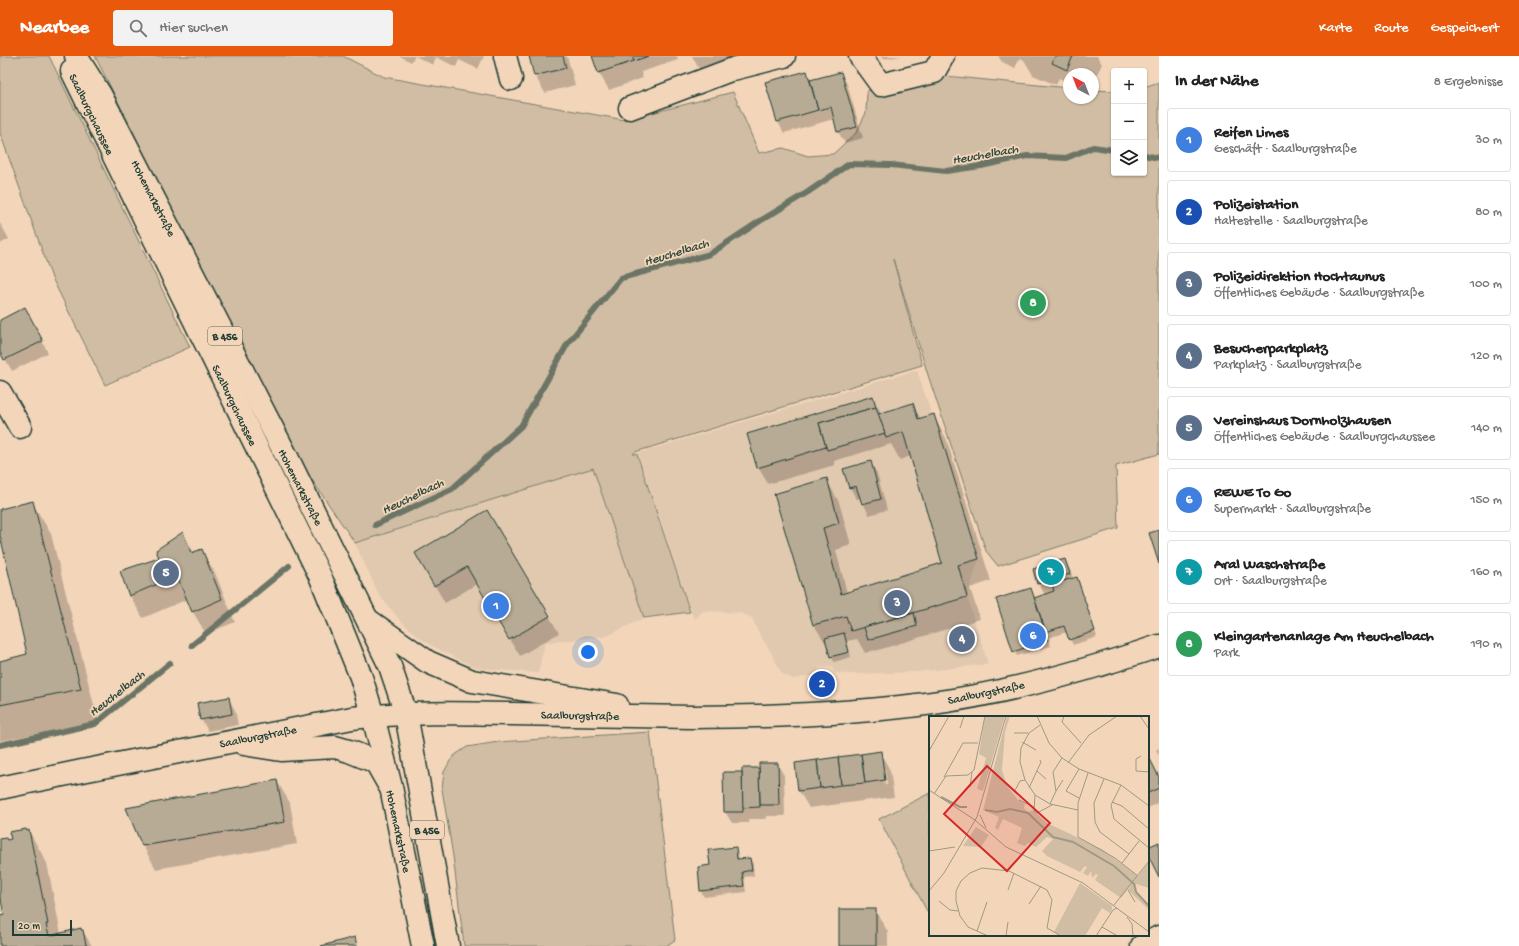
<!DOCTYPE html>
<html lang="de">
<meta charset="utf-8">
<style>
:root{--surface:#fff;--page:#f2f2f2;--text:#222;--muted:#767676;--line:#e0e0e0;--accent:#ea580c}
body{margin:0;font-family:"Gochi Hand",sans-serif;background:var(--page);color:var(--text)}
.controls{position:absolute;right:12px;top:12px;display:grid;overflow:hidden;border-radius:4px;box-shadow:0 1px 3px #0004}
.controls button{width:36px;height:36px;display:grid;place-items:center;padding:0;border:0;border-bottom:1px solid var(--line);background:var(--surface);color:var(--text);font:20px sans-serif}
.compass{position:absolute;left:1063px;top:12px;width:36px;height:36px;border-radius:50%;background:var(--surface);box-shadow:0 1px 3px #0004;rotate:318deg}
.scale{position:absolute;left:12px;bottom:10px;width:60px;box-sizing:border-box;padding-left:4px;border:2px solid #1f3d34;border-top:0;font-size:11px;line-height:14px;white-space:nowrap;color:#1f3d34;-webkit-text-stroke:3px #f3d6ba;paint-order:stroke}
.you{position:absolute;left:588px;top:596px;width:14px;height:14px;margin:-10px;border:3px solid #fff;border-radius:50%;background:#1a73e8;box-shadow:0 0 0 6px #1a73e833}
.badge{display:grid;place-items:center;width:26px;height:26px;border-radius:50%;background:var(--accent);color:#fff;font-size:13px;font-weight:700}
.pin{position:absolute;translate:-50% -50%;border:2px solid #fff;box-shadow:0 1px 4px #0006}
.list{margin:0;padding:0;list-style:none}
h2{display:flex;justify-content:space-between;align-items:center;height:52px;margin:0;padding:0 16px;font-size:17px}
h2 small{font-size:13px;font-weight:400;color:var(--muted)}
.list li{display:grid;grid-template-columns:26px 1fr auto;gap:12px;align-items:center;box-sizing:border-box;height:64px;margin:0 8px 8px;padding:0 8px;border:1px solid var(--line);border-radius:4px}
.list b{display:block;font-size:15px;white-space:nowrap}
.list p{margin:0;font-size:13px;white-space:nowrap;color:var(--muted)}
.list em{font-size:13px;font-style:normal;color:var(--muted)}
.icon{flex:none;width:22px;height:22px;fill:none;stroke:currentColor;stroke-width:2;stroke-linecap:round;stroke-linejoin:round}
.map{position:relative;flex:none;width:1159px;height:890px;overflow:hidden}
header{display:flex;align-items:center;gap:24px;box-sizing:border-box;height:56px;padding:0 20px;background:var(--accent);color:#fff}
header strong{font-size:19px}
nav{display:flex;gap:22px;margin-inline-start:auto;font-size:14px}
.search{width:280px;height:36px;background:var(--page);display:flex;align-items:center;gap:10px;box-sizing:border-box;padding:0 14px;border-radius:4px;color:var(--muted);font-size:15px}
main{display:flex}
aside{flex:1;background:var(--surface)}
.map>svg:first-child{display:block}
</style>
<header>
<strong>Nearbee</strong>
<div class="search"><svg class="icon" aria-label="search" viewBox="0 0 24 24"><circle cx="10" cy="10" r="6"/><path d="M15 15l6 6"/></svg>Hier suchen</div>
<nav><a>Karte</a><a>Route</a><a>Gespeichert</a></nav>
</header>
<main>
<div class="map">
<svg width="1159" height="890" viewBox="0 0 1159 890">
<rect width="100%" height="100%" fill="#f3d6ba"/>
<filter id="ink" filterUnits="userSpaceOnUse"><feTurbulence type="fractalNoise" baseFrequency=".025" numOctaves="2"/><feDisplacementMap in="SourceGraphic" scale="8" xChannelSelector="R" yChannelSelector="G"/><feConvolveMatrix kernelMatrix="1 2 1 2 8 2 1 2 1" color-interpolation-filters="sRGB"/></filter>
<g filter="url(#ink)">
<!-- built -->
<g fill="#e1c9af">
<path d="M917,314L979,503L967,541L988,608L919,616L851,618L834,617L832,610L819,612L817,619L793,623L782,618L769,593L760,579L752,562L740,557L703,555L695,563L691,556L638,397Z"/>
<path d="M593,412L644,562L607,580L545,587L538,617L484,613L472,610L432,590L416,579L399,563L379,539L355,487Z"/>
</g>
<!-- green -->
<g fill="#d1bda4" stroke="#787d6c">
<path d="M0,0H49L190,291L105,329L52,222L0,77Z"/>
<path d="M95,0H343L384,21L625,64L733,36L759,97L783,92L808,100L833,98L856,77L866,57L867,35L935,19L1069,32V42H1093V34L1114,35V117H1144V31L1159,26V398L1116,410L1118,472L998,510L986,495L927,316L893,203L922,309L635,396L633,398H637L690,556L644,562L593,412L355,487L310,421L208,225Z"/>
<path d="M650,676L675,884L666,890H464L453,800L442,733L444,716L450,705L455,699L467,691L498,686Z"/>
<path d="M930,737V861L879,763Z"/>
</g>
<!-- shadow -->
<g fill="#0003" fill-rule="evenodd">
<path d="M400,0H415L411,6Z"/>
<path d="M415,0H484L478,13L459,4L456,11L436,1L433,9Z"/>
<path d="M530,0H567L575,29L545,37L535,20Z"/>
<path d="M593,0H677L678,4L641,16L643,22L609,34L599,17Z"/>
<path d="M692,0H764L699,13Z"/>
<path d="M881,0H901L883,3Z"/>
<path d="M998,0H1097L1102,8L1093,27V18H1069V34L1063,24L1059,22L1056,29L1033,19L1024,4L1020,2L1015,12L1002,6Z"/>
<path d="M806,16L812,25L841,17L847,28L863,82L845,87L838,76L834,63L784,77L778,66Z"/>
<path d="M1079,42H1087L1086,45Z"/>
<path d="M0,167L9,183L0,188Z"/>
<path d="M32,264L48,297L12,315L0,294V265Z"/>
<path d="M872,341L882,358L912,348L921,363L933,359L946,382L991,525L970,532L980,563L875,595V594L865,597L857,583L847,585L851,601L834,606L828,591L814,569L826,423L839,446L851,489L836,494L847,537L943,508L911,400L900,404L891,388L834,405L835,409L768,428L758,411L748,379Z"/>
<path d="M870,406L877,417L887,454L869,459L861,442L856,443L850,431Z"/>
<path d="M32,446L51,478L98,665L0,685V605L28,599L0,475V454Z"/>
<path d="M487,455L559,577L520,600L477,528L445,547L416,497Z"/>
<path d="M183,477L194,497L202,494L215,517L235,566L206,578L193,556L188,543L143,562L130,540Z"/>
<path d="M1065,504L1071,516L1073,523L1076,522L1079,527L1097,581L1073,589L1067,576L1048,582L1051,590L1017,600L1014,595L1031,533L1035,543L1045,539L1038,527Z"/>
<path d="M228,642L235,654L238,669L208,675L201,663Z"/>
<path d="M1159,692V700L1156,694Z"/>
<path d="M880,696L890,714L894,741L809,752L799,735ZM883,713H885L887,729H885Z"/>
<path d="M1148,701L1159,721V746L1148,752Z"/>
<path d="M777,708L784,719L785,760H766V763H748L749,767H732L725,756L743,717V713H760Z"/>
<path d="M277,725L290,747L297,788L156,813L143,790L128,752Z"/>
<path d="M29,775L47,807L61,878L83,875L92,890H0V861L6,860L3,850L0,843V784L7,785Z"/>
<path d="M735,792L738,797L739,804L750,803L753,808L754,820L744,821L746,836L704,841L701,835L699,812L711,810Z"/>
<path d="M875,854L888,876V890H840Z"/>
</g>
<g fill="none" stroke-linecap="round" stroke-linejoin="round">
<!-- stream -->
<g stroke="#6c7565" stroke-width="6">
<path d="M1144,99L1159,102"/>
<path d="M375,469L452,433L521,370L568,287L621,222L710,198L760,165L808,136L849,108L891,109L946,115L981,110L1027,100L1066,102L1093,91L1114,94"/>
<path d="M192,589L289,510"/>
<path d="M0,689L95,668L170,607"/>
</g>
</g>
<!-- building -->
<g fill="#b8ab95" stroke="#1f3d34">
<path d="M529,0H563L566,12L534,20Z"/>
<path d="M592,0H632L634,5L598,17Z"/>
<path d="M632,0H649L634,5Z"/>
<path d="M1055,0H1073L1067,14L1052,7Z"/>
<path d="M807,15L818,54L777,66L765,26Z"/>
<path d="M841,16L857,71L837,76L831,51L818,54L810,24Z"/>
<path d="M25,251L43,285L4,304L0,296V264Z"/>
<path d="M873,340L876,351L819,367L826,391L757,412L747,378Z"/>
<path d="M913,347L918,363L934,358L979,503L958,509L967,541L851,575L846,560L813,569L774,438L827,422L839,467L823,472L841,538L942,507L903,376L886,382L878,358Z"/>
<path d="M876,351L885,377L827,394L819,367Z"/>
<path d="M871,405L881,443L862,448L856,430L849,432L843,413Z"/>
<path d="M33,445L81,633L0,649V605L27,598L0,479V453Z"/>
<path d="M487,454L550,560L509,584L467,511L434,530L415,497Z"/>
<path d="M1159,474V508L1149,477Z"/>
<path d="M183,476L191,497L202,493L222,543L192,556L177,520L129,540L120,515L159,502L156,494Z"/>
<path d="M1065,503L1070,518L1037,528L1033,513Z"/>
<path d="M1077,521L1095,575L1069,584L1064,570L1046,576L1034,542L1054,535L1052,528Z"/>
<path d="M1031,532L1048,584L1013,596L996,543Z"/>
<path d="M914,557L917,570L868,584L864,571Z"/>
<path d="M844,577L849,596L830,601L825,582Z"/>
<path d="M229,641L232,658L200,664L197,647Z"/>
<path d="M881,695L885,724L865,727L861,698Z"/>
<path d="M861,698L865,727L841,729L838,701Z"/>
<path d="M1148,699L1159,721V732L1148,737Z"/>
<path d="M838,701L841,729L820,732L817,704Z"/>
<path d="M817,704L820,732L798,735L795,707Z"/>
<path d="M759,707H778L779,749H760Z"/>
<path d="M742,712H759L760,751L742,752Z"/>
<path d="M723,716H742L743,756H724Z"/>
<path d="M277,724L285,766L142,790L126,752Z"/>
<path d="M26,773L27,775L29,774L48,868H46L49,880L81,872V874H83L86,889L88,890H0V860L4,859L1,844H0V783L6,782L7,784L11,783L9,776Z"/>
<path d="M1159,786V821L1148,799V791Z"/>
<path d="M736,791L737,803L750,802L752,814L742,816L744,830L700,835L698,811L710,809L708,794Z"/>
<rect x="839" y="853" width="37" height="37"/>
<path d="M355,881L357,890H321Z"/>
</g>
<g fill="none" stroke-linecap="round" stroke-linejoin="round">
<!-- street casing -->
<g stroke="#1f3d34" stroke-width="25">
<g id="street">
<path d="M505,0L511,23"/>
<path d="M860,0L881,29L934,16L943,0"/>
<path d="M630,52L733,13L784,0"/>
<path d="M0,336L20,371"/>
<path d="M1142,890L1159,881"/>
</g>
</g>
<!-- secondary casing -->
<g stroke="#1f3d34" stroke-width="25">
<g id="secondary">
<path d="M368,564L428,606L472,625L617,649"/>
<path d="M244,688L281,694L335,691L349,695L376,706L389,729"/>
<path d="M0,732L82,715L352,662C405,656 458,657 511,658C571,659 632,660 692,661C772,661 853,658 933,647C1007,637 1088,614 1159,590"/>
</g>
</g>
<!-- primary casing -->
<g stroke="#1f3d34" stroke-width="25">
<g id="primary">
<path d="M76,0L100,38L286,399L390,610L406,658L448,890"/>
<path d="M72,15L321,522L361,621L373,660L391,731L423,890"/>
</g>
</g>
<!-- street -->
<use href="#street" stroke="#f3d6ba" stroke-width="22"/>
<!-- secondary -->
<use href="#secondary" stroke="#f3d6ba" stroke-width="22"/>
<!-- primary -->
<use href="#primary" stroke="#f3d6ba" stroke-width="22"/>
</g>
</g>
<g text-anchor="middle" stroke-width="3.5" stroke-linejoin="round" paint-order="stroke">
<!-- shield labels -->
<g fill="#f3d6ba" stroke="#5f6b5c" stroke-width="1">
<rect x="208" y="271" width="34" height="18" rx="3"/>
<rect x="410" y="765" width="34" height="18" rx="3"/>
</g>
<g font-size="11" font-weight="bold" fill="#1f3d34">
<text x="225" y="284">B 456</text>
<text x="427" y="778">B 456</text>
</g>
<!-- street labels -->
<g font-size="12" fill="#1f3d34" stroke="#f3d6ba">
<text transform="translate(92 58) rotate(64)" y="4">Saalburgchaussee</text>
<text transform="translate(154 142) rotate(63)" y="4">Hohemarkstraße</text>
<text transform="translate(235 349) rotate(64)" y="4">Saalburgchaussee</text>
<text transform="translate(301 431) rotate(63)" y="4">Hohemarkstraße</text>
<text transform="translate(986 636) rotate(-12)" y="4">Saalburgstraße</text>
<text transform="translate(580 659) rotate(1)" y="4">Saalburgstraße</text>
<text transform="translate(258 680) rotate(-11)" y="4">Saalburgstraße</text>
<text transform="translate(399 775) rotate(78)" y="4">Hohemarkstraße</text>
</g>
<!-- water labels -->
<g font-size="13" font-style="italic" fill="#324b40" stroke="#f3d6ba">
<text transform="translate(985 97) rotate(-10)" y="5">Heuchelbach</text>
<text transform="translate(676 195) rotate(-17)" y="5">Heuchelbach</text>
<text transform="translate(412 439) rotate(-26)" y="5">Heuchelbach</text>
<text transform="translate(116 636) rotate(-38)" y="5">Heuchelbach</text>
</g>
</g>
<!-- overview -->
<g transform="translate(929 660)">
<rect width="220" height="220" fill="#f3d6ba"/>
<path d="M56,0H76L54,75L48,73L57,42L50,38ZM78,0H81L76,16L73,54L78,70L89,84L96,88L95,92L99,96L104,94L118,107L173,133L209,160L220,146V172L207,168L208,176L220,189V194L199,174L204,167L192,182L166,164L169,159L167,158L163,162L162,155L159,160L154,157L158,151L156,150L151,156L118,140L113,135L124,123L118,121L107,131L99,127L96,130L88,127L93,112L74,103L69,114L66,112L70,101L54,94ZM47,111L60,119L52,131L34,130ZM151,167L183,190V194L181,197L173,192L156,220H134L125,216Z" fill="#d1bda4"/>
<path fill="none" stroke="#9f9a85" stroke-width="2" d="M12,81L31,91H38M56,94L68,96L81,93L99,97L124,121L144,126L185,150L205,168L207,176L220,190"/>
<path fill="none" stroke="#9e9984" stroke-width="1" d="M108,0L120,27L133,42L150,53L192,69L220,90M135,0L133,6L152,27M211,0L220,13M111,9L100,17L92,32L91,46L96,64L106,79L121,88L149,94M31,12L35,0M85,17H99M93,26L107,34M0,35L20,0M212,40L207,43V55L220,56M139,47L160,19L188,0M150,53L137,75L150,82M108,55L117,63M159,57L149,87V121L186,142L209,160M15,61L34,27H49M175,63L165,87L166,106L171,116L200,138M192,69L182,89L185,103L220,132M41,71L43,56M100,72L112,46L111,44M0,74L46,104L77,131L154,167L220,216M127,75L134,64M85,76L91,65L96,64M5,78L17,60L39,59L45,54L56,0M106,79L105,95L108,97L123,89M90,84L105,91M183,86L193,90L220,113M121,88L127,75L124,56L133,42M51,99L57,112M0,135L26,131M193,147L210,125M79,174L85,157M199,174L206,186M0,175L15,157L48,101L77,0M10,185L21,194L29,195M100,188L112,170M185,189L220,145M198,201L203,208L204,220M173,211L187,219M48,215L58,186M59,220L39,211L31,200L27,185V175L32,165L41,157L53,152L80,155L118,174L123,184L118,212L132,220M77,220L79,206M167,220L184,194L188,192"/>
<path fill="#d62828" fill-opacity="0.15" stroke="#d62828" stroke-width="2" d="M58,50L121,107L78,155L15,98Z"/>
<rect width="220" height="220" fill="none" stroke="#1f3d34" stroke-width="2"/>
</g>
</svg>
<div class="controls">
<button>+</button>
<button>−</button>
<button><svg class="icon" aria-label="layers" viewBox="0 0 24 24"><path d="M12 4l9 5-9 5-9-5zM3 14l9 5 9-5"/></svg></button>
</div>
<svg class="compass" viewBox="-18 -18 36 36"><path d="M0-13l5 13h-10z" fill="#e53935"/><path d="M0 13l5-13h-10z" fill="#767676"/></svg>
<div class="scale">20 m</div>
<div class="you"></div>
<div class="pin badge" style="left:496px;top:550px;background:#3f7fe0">1</div>
<div class="pin badge" style="left:822px;top:628px;background:#1a4fb4">2</div>
<div class="pin badge" style="left:897px;top:547px;background:#5c6f8a">3</div>
<div class="pin badge" style="left:962px;top:583px;background:#5c6f8a">4</div>
<div class="pin badge" style="left:166px;top:517px;background:#5c6f8a">5</div>
<div class="pin badge" style="left:1033px;top:580px;background:#3f7fe0">6</div>
<div class="pin badge" style="left:1051px;top:516px;background:#0f9aa8">7</div>
<div class="pin badge" style="left:1033px;top:247px;background:#2e9e5b">8</div>
</div>
<aside>
<h2>In der Nähe<small>8 Ergebnisse</small></h2>
<ul class="list">
<li><span class="badge" style="background:#3f7fe0">1</span><div><b>Reifen Limes</b><p>Geschäft · Saalburgstraße</p></div><em>30 m</em></li>
<li><span class="badge" style="background:#1a4fb4">2</span><div><b>Polizeistation</b><p>Haltestelle · Saalburgstraße</p></div><em>80 m</em></li>
<li><span class="badge" style="background:#5c6f8a">3</span><div><b>Polizeidirektion Hochtaunus</b><p>Öffentliches Gebäude · Saalburgstraße</p></div><em>100 m</em></li>
<li><span class="badge" style="background:#5c6f8a">4</span><div><b>Besucherparkplatz</b><p>Parkplatz · Saalburgstraße</p></div><em>120 m</em></li>
<li><span class="badge" style="background:#5c6f8a">5</span><div><b>Vereinshaus Dornholzhausen</b><p>Öffentliches Gebäude · Saalburgchaussee</p></div><em>140 m</em></li>
<li><span class="badge" style="background:#3f7fe0">6</span><div><b>REWE To Go</b><p>Supermarkt · Saalburgstraße</p></div><em>150 m</em></li>
<li><span class="badge" style="background:#0f9aa8">7</span><div><b>Aral Waschstraße</b><p>Ort · Saalburgstraße</p></div><em>160 m</em></li>
<li><span class="badge" style="background:#2e9e5b">8</span><div><b>Kleingartenanlage Am Heuchelbach</b><p>Park</p></div><em>190 m</em></li>
</ul>
</aside>
</main>
